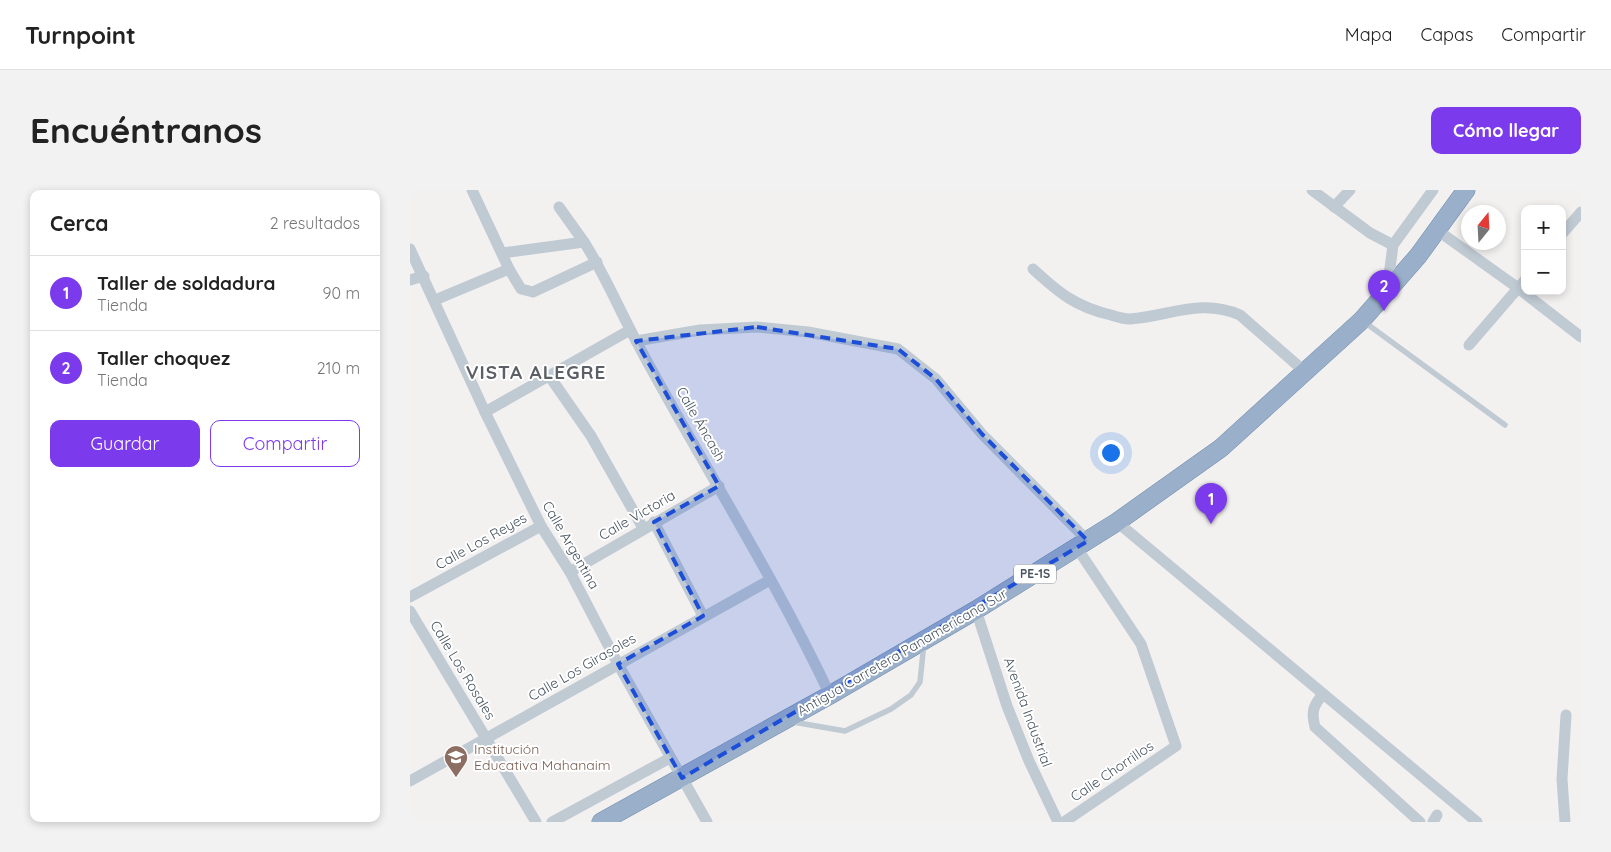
<!DOCTYPE html>
<html lang="es">
<meta charset="utf-8">
<style>
:root{--surface:#fff;--page:#f2f2f2;--text:#222;--muted:#767676;--line:#e0e0e0;--accent:#7c3aed}
body{margin:0;font-family:Quicksand,sans-serif;background:var(--page);color:var(--text)}
.controls{position:absolute;right:15px;top:15px;display:grid;overflow:hidden;border-radius:10px;box-shadow:0 2px 8px #0003}
.controls button{width:45px;height:45px;display:grid;place-items:center;padding:0;border:0;border-bottom:1px solid var(--line);background:var(--surface);color:var(--text);font:25px sans-serif}
.compass{position:absolute;left:1051px;top:15px;width:45px;height:45px;border-radius:50%;background:var(--surface);box-shadow:0 2px 8px #0003;rotate:18deg}
.you{position:absolute;left:700px;top:262px;width:18px;height:18px;margin:-12px;border:4px solid #fff;border-radius:50%;background:#1a73e8;box-shadow:0 0 0 8px #1a73e833}
.badge{display:grid;place-items:center;width:32px;height:32px;border-radius:50%;background:var(--accent);color:#fff;font-size:16px;font-weight:700}
.pin{position:absolute;translate:-50% -41px;filter:drop-shadow(0 1px 2px #0008)}
.pin::after{content:'';position:absolute;top:26px;width:18px;height:15px;background:inherit;clip-path:polygon(0 0,100% 0,50% 100%)}
.list{margin:0;padding:0;list-style:none}
h2{display:flex;justify-content:space-between;align-items:center;height:65px;margin:0;padding:0 20px;font-size:21px}
h2 small{font-size:16px;font-weight:400;color:var(--muted)}
.list li{display:grid;grid-template-columns:32px 1fr auto;gap:15px;align-items:center;box-sizing:border-box;height:75px;padding:0 20px;border-top:1px solid var(--line)}
.list b{display:block;font-size:19px;white-space:nowrap}
.list p{margin:0;font-size:16px;white-space:nowrap;color:var(--muted)}
.list em{font-size:16px;font-style:normal;color:var(--muted)}
.actions{display:flex;gap:10px;padding:15px 20px}
.actions a{flex:1;padding:11px 0;border:1px solid var(--accent);border-radius:10px;text-align:center;font-size:18px;color:var(--accent)}
.actions .main{background:var(--accent);color:#fff}
.map{position:relative;flex:none;width:1171px;height:632px;overflow:hidden;border-radius:10px}
header{display:flex;align-items:center;gap:30px;box-sizing:border-box;height:70px;padding:0 25px;background:var(--surface);border-bottom:1px solid var(--line)}
header strong{font-size:24px}
nav{display:flex;gap:28px;margin-inline-start:auto;font-size:18px}
.intro{display:flex;align-items:center;justify-content:space-between;box-sizing:border-box;height:120px;padding:0 30px}
h1{margin:0;font-size:35px}
.button{padding:12px 22px;border-radius:10px;background:var(--accent);color:#fff;font-size:18px;font-weight:700}
main{display:flex;gap:30px;padding:0 30px}
aside{flex:1;background:var(--surface);border-radius:10px;box-shadow:0 2px 8px #0003}
.map>svg:first-child{display:block}
</style>
<header>
<strong>Turnpoint</strong>
<nav><a>Mapa</a><a>Capas</a><a>Compartir</a></nav>
</header>
<div class="intro"><h1>Encuéntranos</h1><a class="button">Cómo llegar</a></div>
<main>
<aside>
<h2>Cerca<small>2 resultados</small></h2>
<ul class="list">
<li><span class="badge">1</span><div><b>Taller de soldadura</b><p>Tienda</p></div><em>90 m</em></li>
<li><span class="badge">2</span><div><b>Taller choquez</b><p>Tienda</p></div><em>210 m</em></li>
</ul>
<div class="actions"><a class="main">Guardar</a><a>Compartir</a></div>
</aside>
<div class="map">
<svg width="1171" height="632" viewBox="0 0 1171 632">
<rect width="100%" height="100%" fill="#f3f0f0"/>
<g fill="none" stroke-linecap="round" stroke-linejoin="round">
<!-- trunk casing -->
<g stroke="#708dae" stroke-width="19">
<path id="trunk" d="M191,632L420,505L566,420L707,332L811,258L952,130L1008,66L1056,0"/>
</g>
<!-- service -->
<g stroke="#c0cad3" stroke-width="5.5">
<path d="M953,131L1095,235"/>
<path d="M383,532L435,541L481,519L501,505L510,492L514,453"/>
</g>
<!-- minor -->
<g stroke="#c0cad3" stroke-width="11">
<path d="M902,0L960,43L983,55"/>
<path d="M149,17L174,52"/>
<path d="M924,17L940,0"/>
<path d="M1027,40L1108,98L1171,147"/>
<path d="M1152,44L1171,22"/>
<path d="M0,59L75,222L131,336L160,382L208,474L297,632"/>
<path d="M92,63L174,52C192,80 205,110 220,139C232,163 245,186 258,209C313,307 372,403 420,505"/>
<path d="M99,79L111,99L123,102L187,72"/>
<path d="M623,79C649,103 666,117 701,125C707,127 714,129 720,129C760,126 791,108 830,125L894,181"/>
<path d="M0,90L14,86"/>
<path d="M977,101L983,55L1023,0"/>
<path d="M25,110L99,79L62,0"/>
<path d="M226,151L290,140L347,137L398,142L488,159L526,189L572,244L678,351"/>
<path d="M1059,155L1115,90"/>
<path d="M140,187L181,246L233,338"/>
<path d="M75,222L220,140"/>
<path d="M244,332L293,426"/>
<path d="M707,332L1067,632"/>
<path d="M160,382L309,296"/>
<path d="M0,407L131,336"/>
<path d="M566,420L597,516L619,571L648,632"/>
<path d="M0,421L126,632"/>
<path d="M913,504C903,516 901,522 905,537L1010,632"/>
<path d="M0,591L360,390"/>
<path d="M142,632L260,568"/>
<path d="M654,632L766,556L731,454L667,358"/>
<path d="M1023,632L1027,625"/>
<path d="M1155,632L1152,589L1156,525"/>
</g>
<!-- trunk -->
<use href="#trunk" stroke="#9ab0ca" stroke-width="18"/>
</g>
<!-- marked area -->
<path fill="#1d4ed8" fill-opacity="0.2" stroke="#1d4ed8" stroke-width="4" stroke-dasharray="10 6" stroke-linejoin="round" d="M347,137L488,159L526,189L572,244L678,351L272,588L208,474L293,426L244,332L309,296L226,151Z"/>
<!-- icons -->
<defs>
<g id="school-pin" transform="scale(1.25)"><path d="M0 17L-7.5 6A9.5 9.5 0 1 1 7.5 6Z" fill="#8d6e63" stroke="#fff"/><path d="M0-5L7-2L0 1L-7-2ZM-4 1L0 2.5L4 1V4Q0 6-4 4Z" fill="#fff"/></g>
</defs>
<g fill-rule="evenodd">
<use href="#school-pin" x="46" y="567"/>
</g>
<g text-anchor="middle" stroke-width="4" stroke-linejoin="round" paint-order="stroke">
<!-- shield labels -->
<rect fill="#fff" stroke="#7e878f" stroke-width="1" x="604" y="374.5" width="42" height="19" rx="4"/>
<g font-size="12" font-weight="bold" fill="#47535f">
<text x="625" y="388">PE-1S</text>
</g>
<!-- street labels -->
<g font-size="14" fill="#47535f" stroke="#fff">
<text transform="translate(291 234) rotate(60)" y="5">Calle Áncash</text>
<text transform="translate(227 325) rotate(-30)" y="5">Calle Victoria</text>
<text transform="translate(71 351) rotate(-29)" y="5">Calle Los Reyes</text>
<text transform="translate(161 355) rotate(60)" y="5">Calle Argentina</text>
<text transform="translate(492 462) rotate(-30)" y="5">Antigua Carretera Panamericana Sur</text>
<text transform="translate(172 477) rotate(-30)" y="5">Calle Los Girasoles</text>
<text transform="translate(53 480) rotate(59)" y="5">Calle Los Rosales</text>
<text transform="translate(618 522) rotate(70)" y="5">Avenida Industrial</text>
<text transform="translate(702 581) rotate(-34)" y="5">Calle Chorrillos</text>
</g>
<!-- education labels -->
<g font-size="14" fill="#785e54" stroke="#fff" text-anchor="start">
<text x="64" y="564">Institución<tspan x="64" dy="16">Educativa Mahanaim</tspan></text>
</g>
<!-- district labels -->
<g font-size="19" font-weight="bold" letter-spacing="1" fill="#5c6066" stroke="#fff">
<text x="126" y="189">VISTA ALEGRE</text>
</g>
</g>
</svg>
<div class="controls">
<button>+</button>
<button>−</button>
</div>
<svg class="compass" viewBox="-18 -18 36 36"><path d="M0-13l5 13h-10z" fill="#e53935"/><path d="M0 13l5-13h-10z" fill="#767676"/></svg>
<div class="you"></div>
<div class="pin badge" style="left:801px;top:334px">1</div>
<div class="pin badge" style="left:974px;top:121px">2</div>
</div>
</main>
